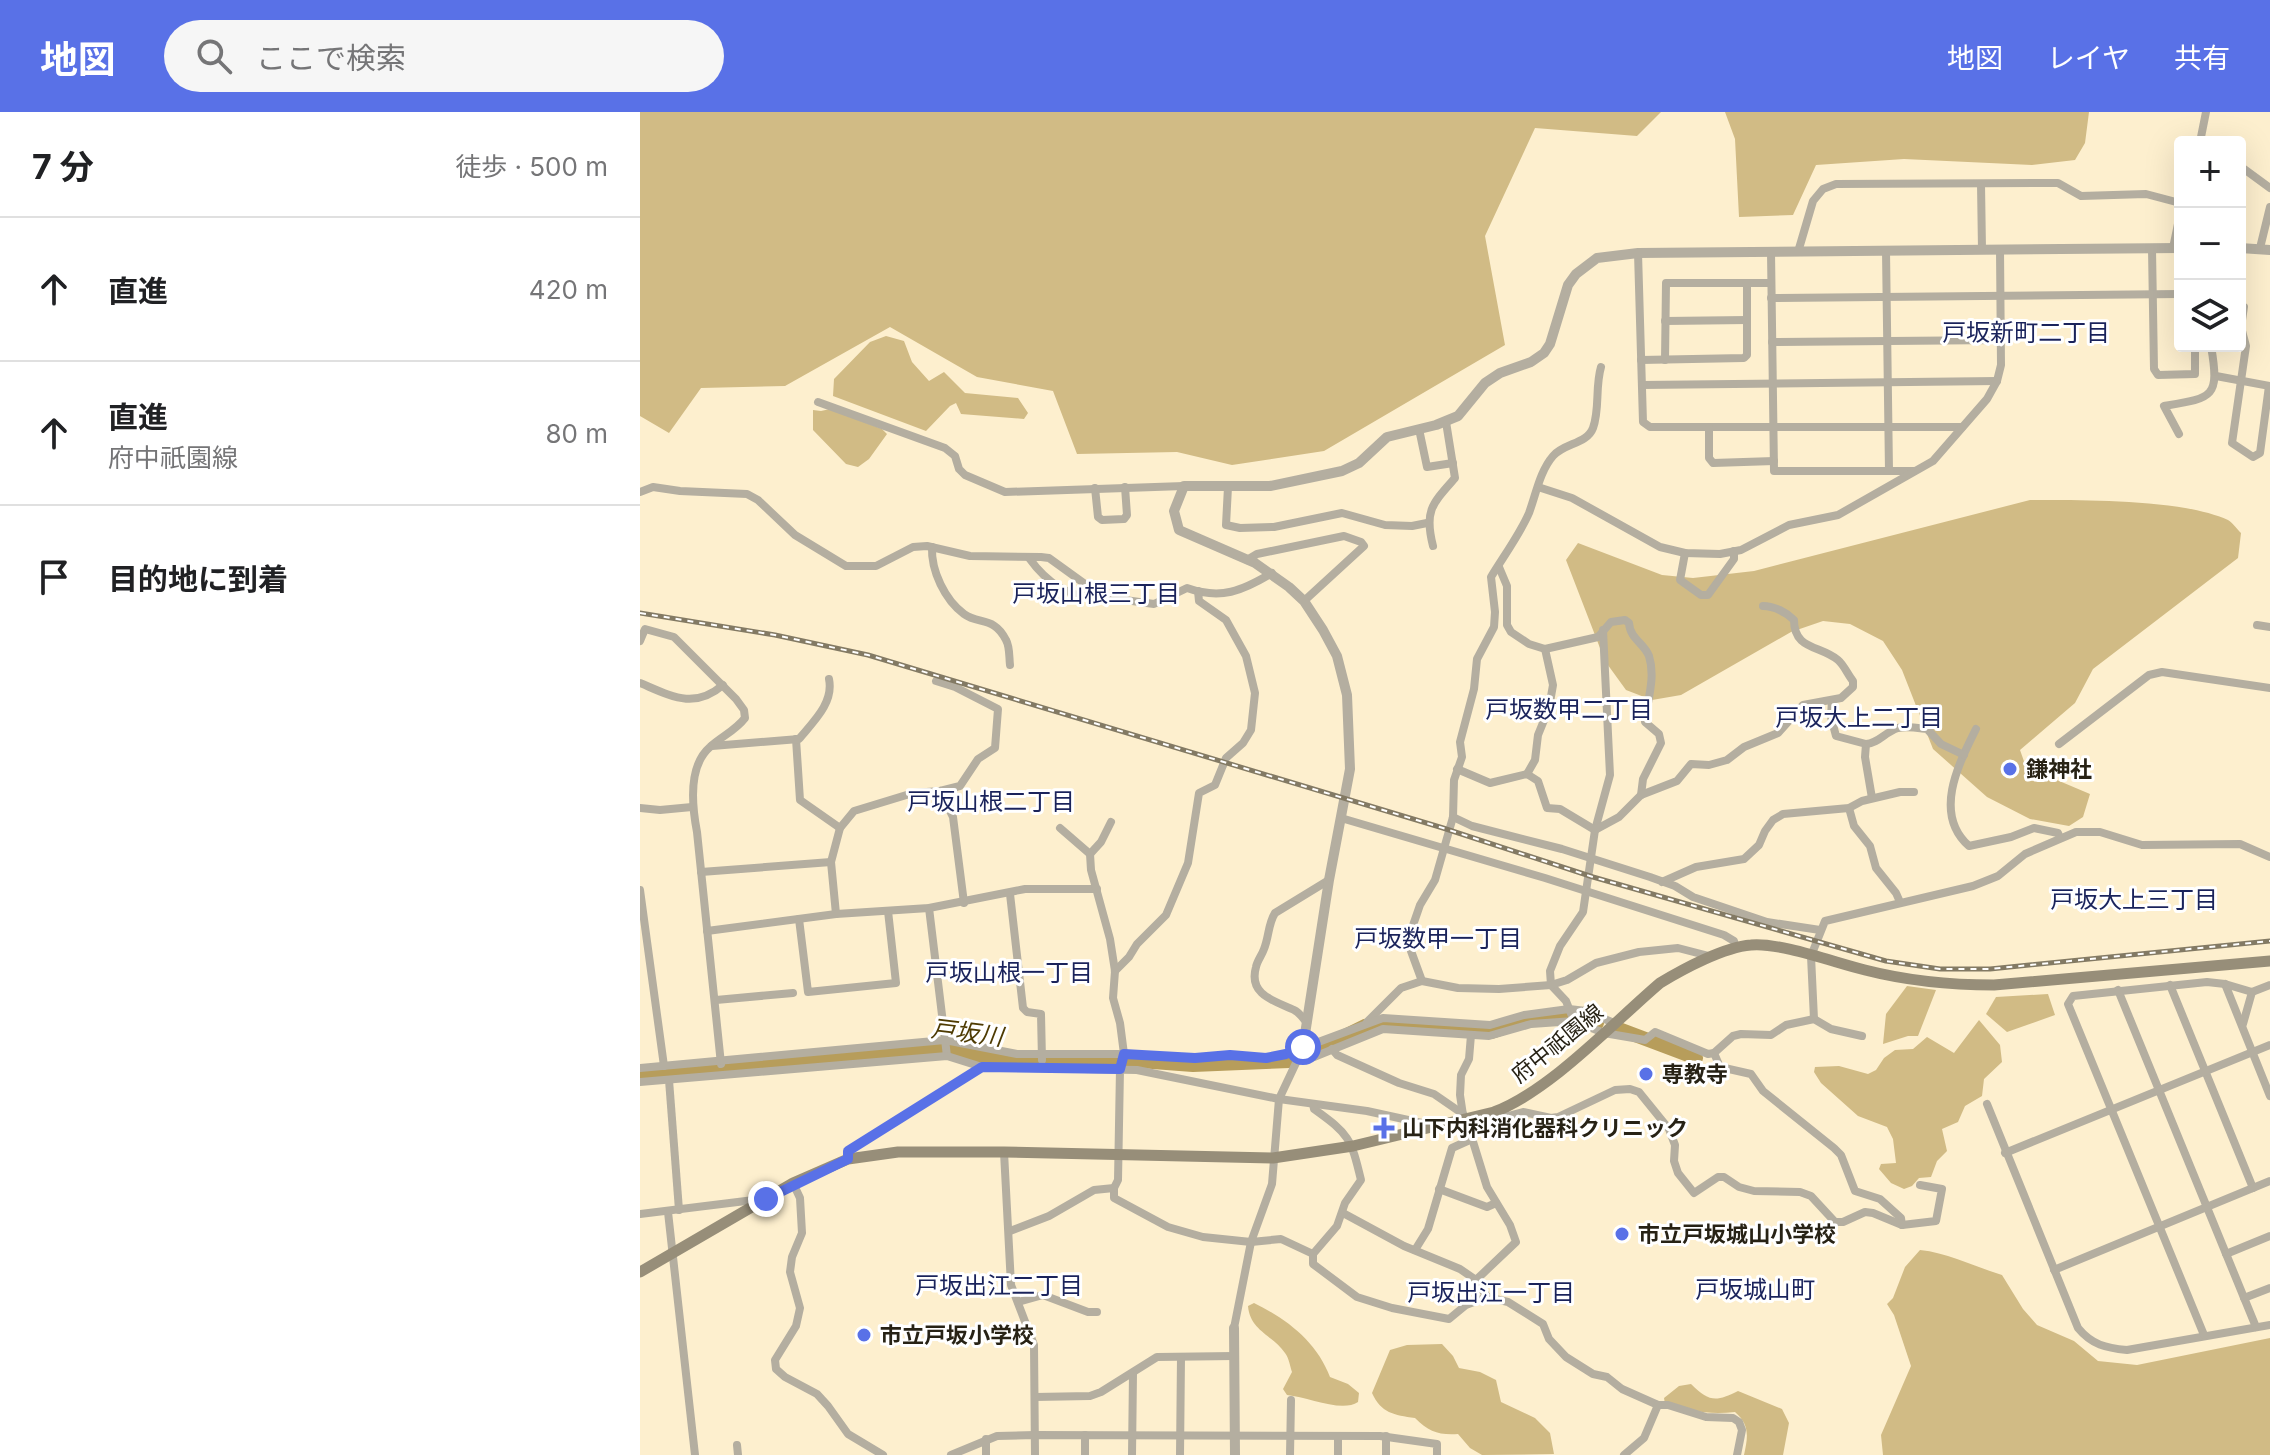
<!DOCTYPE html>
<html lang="ja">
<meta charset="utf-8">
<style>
:root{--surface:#fff;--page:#f6f6f6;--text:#202124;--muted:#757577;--line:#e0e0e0;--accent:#5971e7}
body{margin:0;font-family:Inter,"Noto Sans JP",sans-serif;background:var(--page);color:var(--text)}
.controls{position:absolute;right:24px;top:24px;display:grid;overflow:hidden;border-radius:8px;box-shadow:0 8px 32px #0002}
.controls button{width:72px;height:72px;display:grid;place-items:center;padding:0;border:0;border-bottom:2px solid var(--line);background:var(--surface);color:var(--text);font:40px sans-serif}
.stop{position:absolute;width:24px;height:24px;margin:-18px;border:6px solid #5971e7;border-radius:50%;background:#fff}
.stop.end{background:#5971e7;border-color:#fff;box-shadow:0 2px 8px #0008}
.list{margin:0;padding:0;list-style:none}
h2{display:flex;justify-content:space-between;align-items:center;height:104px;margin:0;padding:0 32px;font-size:34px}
h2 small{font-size:26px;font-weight:400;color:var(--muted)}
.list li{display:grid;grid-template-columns:52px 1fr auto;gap:24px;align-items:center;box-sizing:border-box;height:144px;padding:0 32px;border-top:2px solid var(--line)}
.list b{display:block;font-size:30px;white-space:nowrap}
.list p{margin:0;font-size:26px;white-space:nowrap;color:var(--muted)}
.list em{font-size:26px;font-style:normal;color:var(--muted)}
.icon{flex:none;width:44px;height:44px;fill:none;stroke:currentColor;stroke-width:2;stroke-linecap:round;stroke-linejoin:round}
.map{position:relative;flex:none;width:1630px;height:1343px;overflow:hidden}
header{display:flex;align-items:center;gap:48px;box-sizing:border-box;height:112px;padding:0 40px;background:var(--accent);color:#fff}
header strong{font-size:38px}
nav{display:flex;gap:44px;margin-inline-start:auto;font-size:28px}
.search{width:560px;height:72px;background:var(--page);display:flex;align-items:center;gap:20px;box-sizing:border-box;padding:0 28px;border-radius:44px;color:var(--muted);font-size:30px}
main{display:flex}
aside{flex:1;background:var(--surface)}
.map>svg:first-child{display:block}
</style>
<header>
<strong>地図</strong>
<div class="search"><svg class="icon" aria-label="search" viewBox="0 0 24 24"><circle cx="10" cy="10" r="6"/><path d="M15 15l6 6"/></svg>ここで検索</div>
<nav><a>地図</a><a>レイヤ</a><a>共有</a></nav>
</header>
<main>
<aside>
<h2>7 分<small>徒歩 · 500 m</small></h2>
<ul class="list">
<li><svg class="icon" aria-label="ahead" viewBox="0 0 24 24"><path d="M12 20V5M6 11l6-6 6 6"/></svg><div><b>直進</b></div><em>420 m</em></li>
<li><svg class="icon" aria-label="ahead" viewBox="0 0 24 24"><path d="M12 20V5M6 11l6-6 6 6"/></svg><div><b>直進</b><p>府中祇園線</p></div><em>80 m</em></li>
<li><svg class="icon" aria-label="arrive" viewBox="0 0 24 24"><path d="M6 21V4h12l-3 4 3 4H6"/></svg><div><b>目的地に到着</b></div></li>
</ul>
</aside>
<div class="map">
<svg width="1630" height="1343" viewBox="0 0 1630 1343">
<rect width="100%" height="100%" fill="#fdefce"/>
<!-- green -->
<g fill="#d1bb85">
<path d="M0,0H1021L997,24L895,16L845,124L865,233L684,339L592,353L537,340L437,342L413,279L337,265L250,215L145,274L61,276L29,321L0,304Z"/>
<path d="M1085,0H1449L1445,31L1435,48L1392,53L1264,47L1176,53L1153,103L1099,105L1095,27Z"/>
<path d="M246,224L264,229L272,250L289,269L304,260L325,281L378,286L388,301L384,307L321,302L316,291L310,294L286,319L193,284L194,267L230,230Z"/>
<path d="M190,297L242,317L247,322L229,347L218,355L206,352L173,318V298L181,299Z"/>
<path d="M1390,388C1442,388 1542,387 1588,408C1593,411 1597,417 1601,421L1598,446L1453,557L1435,591L1380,638L1386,655L1450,682L1443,705L1429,714L1390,707L1347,685L1293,637L1262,558L1243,529L1210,512L1183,509L1151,520L1041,583L1012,588L986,578L965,549L926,448L938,431L1022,463L1053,466L1114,459Z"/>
<path d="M1267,874L1296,878L1278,924H1268L1243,932L1246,902Z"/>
<path d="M1408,882L1415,903L1367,920L1346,902L1356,885Z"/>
<path d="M1339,908L1360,933L1362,950L1344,967L1342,984L1325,994L1318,1010L1302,1017L1307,1039L1297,1049L1291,1065L1279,1066L1272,1074L1264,1077L1251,1071L1239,1057L1241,1052L1256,1051L1253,1027L1247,1015L1218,1004L1181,971L1174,960L1175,955L1199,954L1228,962L1236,958L1244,946L1255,938L1273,937L1287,925L1314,941Z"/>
<path d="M1280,1138C1309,1141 1335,1155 1362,1163L1383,1197L1397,1213L1434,1229L1458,1249L1497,1253L1630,1226V1343H1243L1241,1323L1271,1254L1254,1203L1247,1192L1253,1186L1265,1155Z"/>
<path d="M614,1191C647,1207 677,1230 690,1265L708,1272L719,1281L718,1290C702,1301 668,1285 647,1283L643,1277L652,1260C650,1254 649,1246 645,1241C633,1223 610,1219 608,1194Z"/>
<path d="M802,1232L813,1244L819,1256L840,1260L856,1268L861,1290L895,1306L910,1321L914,1342L842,1343L830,1336L818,1322C798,1323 789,1320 775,1306C754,1303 741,1301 732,1281L750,1238L767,1233Z"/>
<path d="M1051,1272C1069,1290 1076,1290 1098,1279L1142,1297L1149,1311L1143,1343H1104C1108,1325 1110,1313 1095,1300C1070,1303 1049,1299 1025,1292L1024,1286L1039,1274Z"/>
</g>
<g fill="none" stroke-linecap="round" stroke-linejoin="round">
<!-- river -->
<g stroke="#b79d5b" stroke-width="14">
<path d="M979,917L1056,946"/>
<path d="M670,941L725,914L749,910L851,920L884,909L906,906L931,905L957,911"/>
<path d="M0,962L296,935L370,949L473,947L553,953L649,949"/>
</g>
<!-- minor -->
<g stroke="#b4aea0" stroke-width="8">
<path d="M1560,30L1566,0"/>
<path d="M1600,54L1630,76"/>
<path d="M1341,72L1342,138"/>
<path d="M1533,136L1540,102"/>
<path d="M1620,136L1630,95"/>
<path d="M1512,137L1514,257L1518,263L1555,262V234"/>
<path d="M1246,139L1249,359"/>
<path d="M1131,140L1134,359H1274"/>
<path d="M1158,140L1173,89L1183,77L1196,72L1418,71L1441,84L1506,82L1540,91"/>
<path d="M998,141L1003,310L1010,315H1322"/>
<path d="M1131,186L1540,182"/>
<path d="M1604,195L1601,215L1606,234L1592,331L1613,345L1620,341L1629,274"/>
<path d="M1025,209L1107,208"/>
<path d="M1132,230L1361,228"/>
<path d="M1001,248L1104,246L1107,243V172"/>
<path d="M1025,248L1026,171H1131"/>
<path d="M1576,264L1630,274"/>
<path d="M1002,273L1357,269"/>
<path d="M178,290L305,336L315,344L319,357L325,363L365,380L544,374"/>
<path d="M1069,315V346L1073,351L1134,349"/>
<path d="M779,317L787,355L813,351"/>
<path d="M1539,322L1524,294C1573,286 1580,286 1571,234"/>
<path d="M588,375L586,413L600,416L634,415L702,401L745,413L772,414L787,411"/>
<path d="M898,375L932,386L1020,435L1045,441L1080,442L1101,438L1149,413L1198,403L1293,349L1347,287L1357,269L1361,253L1360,138"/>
<path d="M455,376L458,405L462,408L484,407L487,403L485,375"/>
<path d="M0,380L13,375L40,379L107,382L118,388L155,423L206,454H236L273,435L287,434L330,444L401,445L409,446L463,485L514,492L547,476C581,488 602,479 632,461"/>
<path d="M793,434C784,399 792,392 815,366L806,310"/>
<path d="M292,435C291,459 305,488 324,502C339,513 354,504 366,528C370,535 369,545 370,553"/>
<path d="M1045,441L1040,468L1061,483H1068L1094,447V439"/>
<path d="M389,446C407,471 431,488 463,485"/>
<path d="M607,448L617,442L704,424L721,430L724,434L664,489"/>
<path d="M859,455L867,474V513L871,520L889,532L905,537L958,525L971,510L985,508L989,511C990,527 1004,531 1009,544C1016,566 1007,589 1005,610L1019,622L1021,631L1003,667L1001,683"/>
<path d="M1617,513L1630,515"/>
<path d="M963,518L970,663L955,718L943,800L920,834L910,859L911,873L926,889L934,909L964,921L1005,928L1015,920L1068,942L1074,941L1093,924L1101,922L1131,923L1146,913L1174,907L1191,917L1222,924"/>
<path d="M0,529L5,517L34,525L96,587L104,598L105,606C95,619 82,624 70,635C48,654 52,694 57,720L81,952"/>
<path d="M0,571C31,584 54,598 83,573"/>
<path d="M1192,588L1191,605L1196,624L1226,632L1225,645L1232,686"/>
<path d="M1336,617C1318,653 1293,702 1329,734L1371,725L1394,716L1418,721L1420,726"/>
<path d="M156,627L160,688L200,716"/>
<path d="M1226,632C1239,631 1245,620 1258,616C1267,614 1278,616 1287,617L1301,632L1324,643"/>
<path d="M1419,632L1509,563L1522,560L1630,576"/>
<path d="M72,634L159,627C173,610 194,591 189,567"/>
<path d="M817,657L850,671L887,662L898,669L907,696L920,697L955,718"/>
<path d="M887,662L895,648L898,623L909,596L913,573L905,537"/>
<path d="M300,679L313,705L324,791"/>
<path d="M0,696L20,698L52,695"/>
<path d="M1209,696L1214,714L1230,734L1236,756L1256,781L1260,790"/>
<path d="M813,705L832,714L922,737L1010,765L1035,774L1053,785L1127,810L1180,818"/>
<path d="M701,706L905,766L1084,823L1094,829L1096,836"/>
<path d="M955,718L979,705L1001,683L1037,669L1051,652L1069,653L1087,648L1104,635L1138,621L1163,593L1201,586L1213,575V569C1208,563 1204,553 1198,548C1180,533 1154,538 1154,508C1146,500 1134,494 1123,494"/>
<path d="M450,742L461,730L471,710"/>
<path d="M61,760L191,750"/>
<path d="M1022,770L1056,755L1104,747L1119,733L1125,719L1133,708L1143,702L1209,696L1222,689L1260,680H1274"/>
<path d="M0,778L24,954"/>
<path d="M370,782L383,896L387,900L401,902L402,948"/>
<path d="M289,796L307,944"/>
<path d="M196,802L191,750L200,716L214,699L273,681L300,679L320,674L338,647L355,636L358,597L315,575L296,569"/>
<path d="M159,807L168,880L256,871L248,799"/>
<path d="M67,819L196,802L289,796L385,777H457"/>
<path d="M475,859L489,845L497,832L526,803L548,751L559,681L575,673L586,646L603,631L611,618L615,581L606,544L586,508L559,489L558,479"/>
<path d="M782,869L771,839V819L780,793L795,768L813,705L814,668L822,645L820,630L834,577L837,547L854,515L855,500L851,465C863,445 880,422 889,401C896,382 900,359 913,344C924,331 947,332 953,316C960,297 955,275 961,255"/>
<path d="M1585,872L1630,984"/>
<path d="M1530,873L1613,1076"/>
<path d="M1478,878L1616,1215"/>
<path d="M76,888L153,881"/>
<path d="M1174,907L1171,844L1185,809L1333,774L1358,764L1385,742L1436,720H1460L1502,733L1600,732L1630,745"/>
<path d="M727,910L761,876L782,869L818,876L859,877L911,873L927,868L956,851L999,840L1038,836L1069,844"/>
<path d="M667,911C663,906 659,900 654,898C635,889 608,883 616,855C617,849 622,843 624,837C629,825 628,812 635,801L689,768"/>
<path d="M1603,912L1612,880"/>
<path d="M692,937L697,943L759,971L794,982L823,1002"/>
<path d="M1074,941L1080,955L1111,962L1123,979L1194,1036L1201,1043L1215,1079L1240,1087L1261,1106L1262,1113"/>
<path d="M657,949L674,945L743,917L849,924L891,912L934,909"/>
<path d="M0,956L305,928L377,942H484L555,946L590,943L626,946L646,942L743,906L850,913L884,903L929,897L946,899L974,911"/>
<path d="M29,968L39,1098"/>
<path d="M0,970L307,944L342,955L497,958L639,987L727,999L791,1013"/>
<path d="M673,992L674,997C709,1022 711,1026 721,1068L705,1091L697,1114L673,1142"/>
<path d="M1347,992L1438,1216C1452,1233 1466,1236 1487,1238L1630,1213"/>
<path d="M862,997L868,1004L883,1000L911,1006L918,1005L975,978L990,977L999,980L1029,1017L1035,1033L1034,1049L1038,1061L1054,1081L1078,1065H1084L1099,1075L1114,1079L1160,1080L1171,1084L1195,1110H1203L1225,1100L1233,1101L1262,1113L1296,1109L1302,1077L1280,1073"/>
<path d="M823,1003L820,983L821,963L829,947L831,923"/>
<path d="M826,1007L847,1075L870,1113L876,1130L836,1168"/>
<path d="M364,1040L371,1173L394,1233L395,1343"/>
<path d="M1365,1041L1630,933"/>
<path d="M208,1047V1039L342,955"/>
<path d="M153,1071L160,1086L162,1121L152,1145L150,1160L160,1196L156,1214L135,1248L136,1257L145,1265L177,1282L188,1294L208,1322L243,1343"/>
<path d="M474,1076V1086L528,1115L563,1125L611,1130L641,1127L673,1142V1152L717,1185L752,1196L809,1207L826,1193L847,1185L868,1190L903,1212L909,1227L926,1245L953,1262L967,1265L982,1277L1018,1293H1028L1066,1305L1093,1306L1099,1310L1102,1318L1097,1343"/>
<path d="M799,1077L847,1095L856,1091"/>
<path d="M28,1100L55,1343"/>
<path d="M703,1101L764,1134L820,1157L836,1168L847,1185"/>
<path d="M0,1102L122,1087"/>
<path d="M370,1119L409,1104L454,1078L474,1076L478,1068L480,957L484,942L480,911L473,886L475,859L470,827L451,758L450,742L420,716"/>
<path d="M775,1138L788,1117L812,1036L832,1027"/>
<path d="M1586,1142L1630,1124"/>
<path d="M1414,1158L1630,1069"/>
<path d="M1604,1186L1630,1176"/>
<path d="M378,1190L403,1183L448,1200H457"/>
<path d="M594,1216L611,1130L632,1072L639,987L663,936"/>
<path d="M1564,1223L1428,892L1433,884L1567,870L1585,872L1612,880L1630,873"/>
<path d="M395,1285L450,1284L461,1280L517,1245L594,1244"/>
<path d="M698,1324V1343"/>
<path d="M97,1333L98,1343"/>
<path d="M311,1343L357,1324L395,1323L740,1324L797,1332V1343"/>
<path d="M346,1343V1327"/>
<path d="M445,1343V1323"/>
<path d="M492,1343L493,1261"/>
<path d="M540,1343L541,1245"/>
<path d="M650,1343L651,1288"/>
<path d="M746,1343V1324"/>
<path d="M984,1343L1004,1326L1018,1293"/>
</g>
<!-- tertiary -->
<g stroke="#b4aea0" stroke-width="10">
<path d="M1600,136L1630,138"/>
<path d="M663,935L689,768L710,657L707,583L697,544L683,518L664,489L649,475L615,451L539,418L534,399L544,374H630L702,359L719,351L747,325L796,313L818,304L845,271L860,261L891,250L904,241L910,232L928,173L936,162L957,146L998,141L1540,136"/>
<path d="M594,1216L595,1343"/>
</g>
<!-- secondary -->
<path stroke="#978e79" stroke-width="11" d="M0,1160L153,1071L208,1047L258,1040H364L633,1046L713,1034L854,1000C910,979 973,911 1020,871C1043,857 1084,835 1111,833C1139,830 1196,851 1225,858C1268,869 1310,873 1354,873L1630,849"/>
<!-- rail casing -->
<g stroke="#837a64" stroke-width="5">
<path id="rail" d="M0,501L135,523L228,543L803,716L953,765L1246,849L1300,857H1350L1630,829"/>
</g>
<!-- rail -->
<use href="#rail" stroke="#fff" stroke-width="2" stroke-dasharray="6" stroke-linecap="butt"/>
</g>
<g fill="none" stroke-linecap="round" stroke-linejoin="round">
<!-- route -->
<path stroke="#5971e7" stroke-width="10" d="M126,1087L208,1047V1039L342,955L480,957L484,942L555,946L590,943L626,946L646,942L663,935"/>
</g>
<!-- markers -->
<g fill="#5971e7" stroke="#fff" stroke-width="3">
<circle cx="1370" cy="657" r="8"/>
<circle cx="1006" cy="962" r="8"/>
<path d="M740 1004h8v8h8v8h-8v8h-8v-8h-8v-8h8z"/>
<circle cx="982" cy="1122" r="8"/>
<circle cx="224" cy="1223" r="8"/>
</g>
<g text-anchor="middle" stroke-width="6" stroke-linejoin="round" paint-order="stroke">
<!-- poi labels -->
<g font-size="22" font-weight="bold" fill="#272215" stroke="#fff" text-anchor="start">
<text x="1386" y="665">鎌神社</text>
<text x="1022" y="970">専教寺</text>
<text x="762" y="1024">山下内科消化器科クリニック</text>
<text x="998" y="1130">市立戸坂城山小学校</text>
<text x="240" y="1231">市立戸坂小学校</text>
</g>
<!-- street labels -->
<g font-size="22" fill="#272215" stroke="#fff">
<text transform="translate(917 931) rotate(-39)" y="8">府中祇園線</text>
</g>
<!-- neighbourhood labels -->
<g font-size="24" fill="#1a235b" stroke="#fff">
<text x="1386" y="229">戸坂新町二丁目</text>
<text x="456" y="490">戸坂山根三丁目</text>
<text x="929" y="606">戸坂数甲二丁目</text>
<text x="1219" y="614">戸坂大上二丁目</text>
<text x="351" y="698">戸坂山根二丁目</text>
<text x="1494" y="796">戸坂大上三丁目</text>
<text x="798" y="835">戸坂数甲一丁目</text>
<text x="369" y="869">戸坂山根一丁目</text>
<text x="359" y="1182">戸坂出江二丁目</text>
<text x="1115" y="1186">戸坂城山町</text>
<text x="851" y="1189">戸坂出江一丁目</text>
</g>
<!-- water labels -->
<g font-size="24" font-style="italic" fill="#4e3b03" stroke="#fff">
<text transform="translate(327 921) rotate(7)" y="8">戸坂川</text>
</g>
</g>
</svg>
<div class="controls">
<button>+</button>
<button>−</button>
<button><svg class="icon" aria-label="layers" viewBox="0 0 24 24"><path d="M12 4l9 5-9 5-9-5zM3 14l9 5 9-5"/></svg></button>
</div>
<div class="stop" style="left:663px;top:935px"></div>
<div class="stop end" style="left:126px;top:1087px"></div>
</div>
</main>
